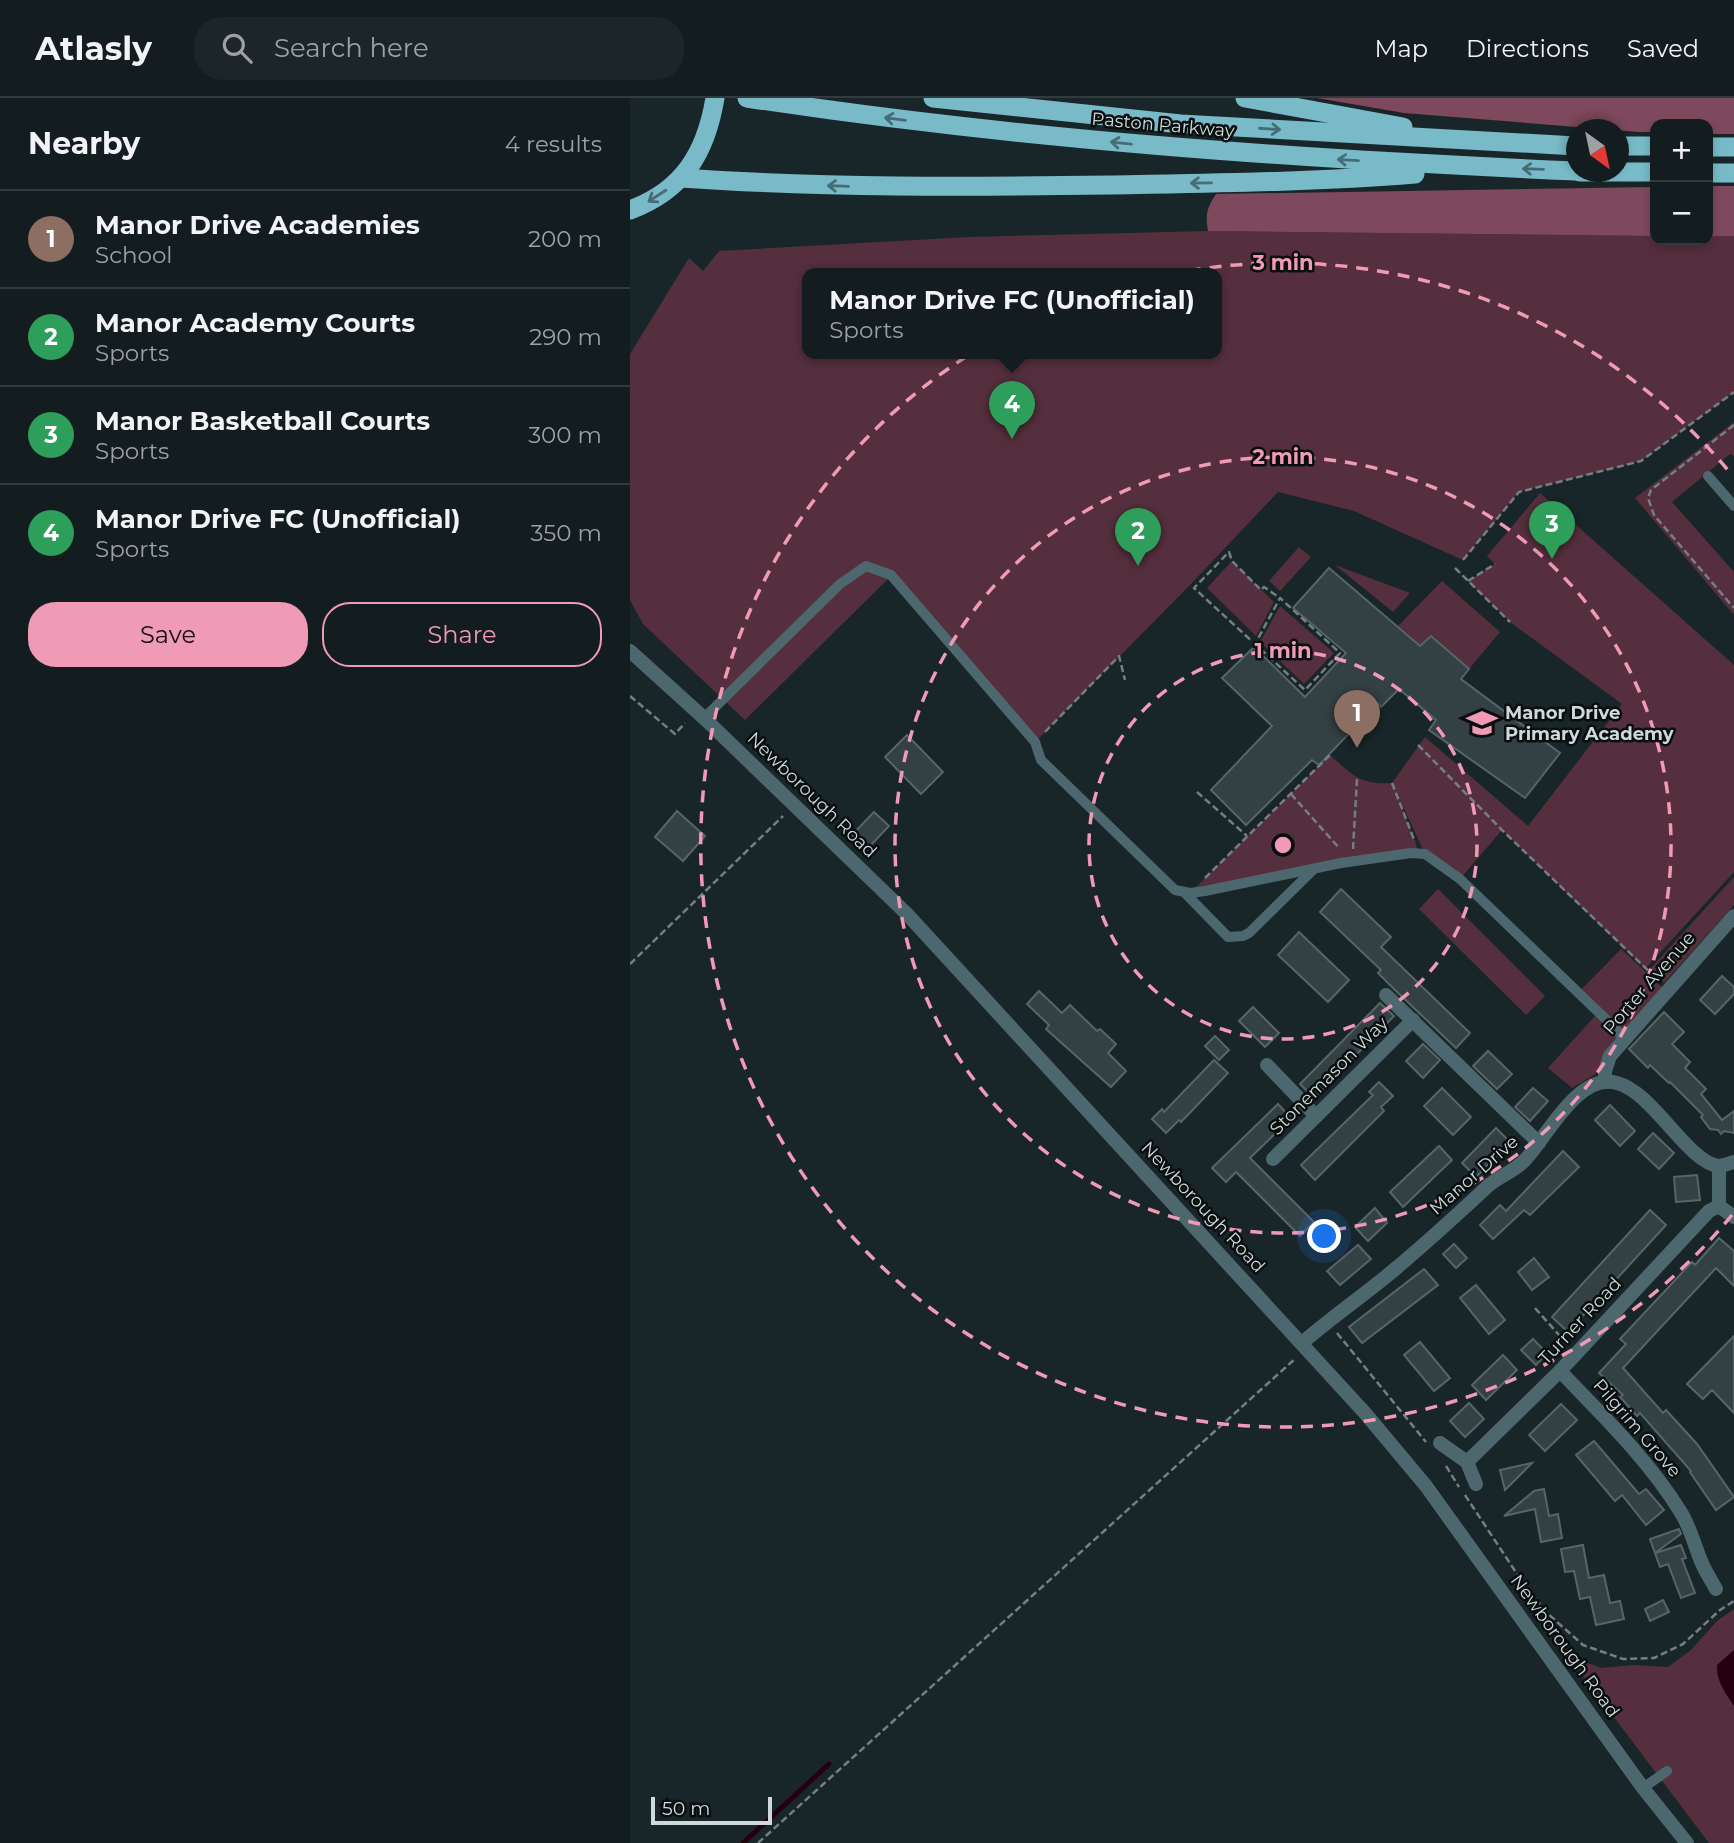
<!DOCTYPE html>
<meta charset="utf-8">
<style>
:root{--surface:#131c1f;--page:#1c2528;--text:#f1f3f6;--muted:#9da1a4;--line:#323a3d;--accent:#f09ab7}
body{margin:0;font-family:Montserrat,sans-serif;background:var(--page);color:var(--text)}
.controls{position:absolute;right:21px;top:21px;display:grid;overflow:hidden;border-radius:14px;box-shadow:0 4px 10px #0003}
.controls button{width:63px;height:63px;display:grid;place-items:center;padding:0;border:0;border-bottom:2px solid var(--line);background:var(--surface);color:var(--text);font:35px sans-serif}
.compass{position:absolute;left:936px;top:21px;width:63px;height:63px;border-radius:50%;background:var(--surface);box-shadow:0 4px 10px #0003;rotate:147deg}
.scale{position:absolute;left:21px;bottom:18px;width:121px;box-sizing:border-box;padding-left:7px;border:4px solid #d0d9da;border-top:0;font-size:19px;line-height:24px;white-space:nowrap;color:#d0d9da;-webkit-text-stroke:5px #090e0f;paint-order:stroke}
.you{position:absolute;left:695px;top:1139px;width:24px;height:24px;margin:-18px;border:5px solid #fff;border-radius:50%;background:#1a73e8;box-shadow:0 0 0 10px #1a73e833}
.badge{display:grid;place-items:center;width:46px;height:46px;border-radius:50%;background:var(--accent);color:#fff;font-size:23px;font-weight:700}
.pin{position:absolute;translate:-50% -58px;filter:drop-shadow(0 2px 4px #0008)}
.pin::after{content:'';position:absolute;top:37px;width:24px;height:21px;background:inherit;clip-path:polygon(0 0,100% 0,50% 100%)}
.popup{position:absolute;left:172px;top:170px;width:420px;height:91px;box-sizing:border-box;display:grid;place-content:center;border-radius:14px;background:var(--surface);filter:drop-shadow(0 2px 5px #0005);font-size:23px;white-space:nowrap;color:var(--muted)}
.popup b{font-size:26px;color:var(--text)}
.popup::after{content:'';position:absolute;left:50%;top:100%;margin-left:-14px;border:14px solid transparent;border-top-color:var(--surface)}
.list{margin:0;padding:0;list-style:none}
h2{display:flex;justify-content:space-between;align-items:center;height:91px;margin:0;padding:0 28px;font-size:30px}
h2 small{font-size:23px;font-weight:400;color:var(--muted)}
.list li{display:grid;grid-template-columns:46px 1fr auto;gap:21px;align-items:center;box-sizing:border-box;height:98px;padding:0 28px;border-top:2px solid var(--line)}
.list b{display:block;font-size:26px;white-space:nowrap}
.list p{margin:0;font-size:23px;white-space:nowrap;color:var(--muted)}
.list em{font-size:23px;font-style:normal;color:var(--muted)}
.actions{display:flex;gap:14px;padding:21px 28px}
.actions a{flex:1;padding:16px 0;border:2px solid var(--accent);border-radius:28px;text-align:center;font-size:24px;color:var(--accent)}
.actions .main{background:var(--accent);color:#111}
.icon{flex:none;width:38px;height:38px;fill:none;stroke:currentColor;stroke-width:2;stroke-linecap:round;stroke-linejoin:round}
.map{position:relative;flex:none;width:1104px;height:1745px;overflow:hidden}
header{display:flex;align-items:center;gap:42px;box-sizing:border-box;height:98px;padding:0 35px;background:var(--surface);border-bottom:2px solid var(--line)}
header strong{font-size:33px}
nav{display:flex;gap:38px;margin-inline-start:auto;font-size:24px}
.search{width:490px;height:63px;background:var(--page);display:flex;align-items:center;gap:18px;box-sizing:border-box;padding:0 24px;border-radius:28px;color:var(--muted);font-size:26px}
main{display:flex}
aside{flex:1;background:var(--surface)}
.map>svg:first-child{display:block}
</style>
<header>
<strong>Atlasly</strong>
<div class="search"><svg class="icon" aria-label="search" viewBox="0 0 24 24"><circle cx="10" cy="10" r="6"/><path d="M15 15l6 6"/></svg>Search here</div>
<nav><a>Map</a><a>Directions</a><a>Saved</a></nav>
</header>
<main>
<aside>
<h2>Nearby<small>4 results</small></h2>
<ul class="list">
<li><span class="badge" style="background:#8d6e63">1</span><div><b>Manor Drive Academies</b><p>School</p></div><em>200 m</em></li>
<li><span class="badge" style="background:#2e9e5b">2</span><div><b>Manor Academy Courts</b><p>Sports</p></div><em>290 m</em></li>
<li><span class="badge" style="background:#2e9e5b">3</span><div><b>Manor Basketball Courts</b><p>Sports</p></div><em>300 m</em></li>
<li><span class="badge" style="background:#2e9e5b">4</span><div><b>Manor Drive FC (Unofficial)</b><p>Sports</p></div><em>350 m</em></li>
</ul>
<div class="actions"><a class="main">Save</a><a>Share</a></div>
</aside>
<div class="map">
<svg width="1104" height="1745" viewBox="0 0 1104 1745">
<rect width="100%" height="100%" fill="#192629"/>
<!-- green -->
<g fill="#552f3d" fill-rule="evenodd">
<path d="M578,133L1025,138V142H1078V138H1104V294L1011,363L889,394L833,462L724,413L648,394L559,488L405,644L261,478L115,622L13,526L0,502V256L59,160L73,173L89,153L339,139ZM177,175H587V255H177Z"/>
<path d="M1104,324V358L1100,356L1042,404L1104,474V517L1005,400Z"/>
<path d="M910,395L1104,567V774L1015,871L872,732L830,781L795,756L769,700L789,755L560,795L700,657C723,677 729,687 762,685L795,639L898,728L992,606L880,524L838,483L865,466L857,458Z"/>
<path d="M669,449L681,459L650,493L639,483Z"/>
<path d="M602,463L644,504L626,538L577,490Z"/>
<path d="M705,467L780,495L763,514Z"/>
<path d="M812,483L870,534L839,571L801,538L790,548L768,528Z"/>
<path d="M650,508L704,555L674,586L630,544Z"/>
<path d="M1104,779V807L1034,885L1020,871Z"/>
<path d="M808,791L915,898L896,917L789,811Z"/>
<path d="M991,851L1035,892L972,972L942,990L918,970L965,918L946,897Z"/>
<path d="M1104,1511V1745H1079L937,1557L971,1570L1003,1567L1038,1569L1061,1552L1087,1523Z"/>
</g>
<!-- forest -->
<g fill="#7e495c">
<path d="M687,0H1104V36H1078V26H1025V34H1009L774,15Z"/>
<rect x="1078" y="88" width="26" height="50"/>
<path d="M1025,89V138L578,133C575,116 577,110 586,96Z"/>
</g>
<!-- water -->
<path fill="#24000e" d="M1104,1552V1608C1096,1596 1086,1583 1087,1567Z"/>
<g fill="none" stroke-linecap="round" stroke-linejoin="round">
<!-- stream -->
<path stroke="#24000e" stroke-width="5" d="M113,1745L199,1666"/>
</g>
<!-- building -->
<g fill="#334044" stroke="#566568" stroke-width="2">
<path d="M699,470L790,548L801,538L839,571L831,581L930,655L895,700L799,632L806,622L769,591L751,609L748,605L689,667L682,662L616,727L581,692L642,628L592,580L624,549L675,599L716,555L663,510Z"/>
<path d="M277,637L313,674L291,696L255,659Z"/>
<path d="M47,713L75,738L53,763L25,739Z"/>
<path d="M244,714L259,728L237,751L222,737Z"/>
<path d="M711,791L761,839L751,849L840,935L826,950L764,891L748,875L751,872L690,814Z"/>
<path d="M669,834L719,882L698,904L648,857Z"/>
<path d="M1092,878L1104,889V896L1085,916L1070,902Z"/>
<path d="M409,893L432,915L440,907L467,933L470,931L486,946L478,955L496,973L481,989L416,931L419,927L397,906Z"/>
<path d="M750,905L764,918L684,1000L670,986Z"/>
<path d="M623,909L649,935L635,949L609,923Z"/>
<path d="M1034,914L1054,934L1042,946L1060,964L1055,970L1076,991L1071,996L1092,1022L1104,1013V1035L1094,1033L1091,1036L1088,1032L1080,1031L1071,1019L1073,1017L1040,984L1039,985L1020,967L1018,970L999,951Z"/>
<path d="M585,938L599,952L589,962L575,948Z"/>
<path d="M793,946L810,962L793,980L776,963Z"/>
<path d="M858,953L882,976L867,991L843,968Z"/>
<path d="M584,962L598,975L551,1024L549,1022L536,1035L522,1021L532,1011L534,1014Z"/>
<path d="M749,984L763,998L751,1009L754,1013L685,1082L671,1067L743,997L739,994Z"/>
<path d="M812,990L841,1019L823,1037L794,1008Z"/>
<path d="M903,990L918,1003L900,1023L885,1009Z"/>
<path d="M648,1006L661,1020L620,1060L684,1124L670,1138L606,1074L596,1084L582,1070Z"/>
<path d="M980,1007L1005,1033L990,1048L965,1022Z"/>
<path d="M866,1030L880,1044L846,1079L832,1065Z"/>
<path d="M1023,1035L1044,1055L1029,1071L1008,1051Z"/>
<path d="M809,1048L822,1062L773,1109L760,1094Z"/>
<path d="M933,1053L949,1069L900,1117L894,1112L863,1141L850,1127L870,1107L876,1113Z"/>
<path d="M1067,1077L1070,1102L1046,1104L1044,1079Z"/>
<path d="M745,1110L757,1125L738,1143L725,1129Z"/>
<path d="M1020,1112L1036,1127L938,1234L922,1219Z"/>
<path d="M1089,1140L1104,1153V1188L1086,1170L993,1270L1033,1315L1036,1312L1067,1346L1104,1399L1086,1412L1060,1374L1061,1373L1010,1315L1007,1318L990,1299L993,1297L969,1275L996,1246L990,1241L1062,1164L1065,1167Z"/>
<path d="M824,1146L837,1160L826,1170L813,1156Z"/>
<path d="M728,1147L741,1161L710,1187L697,1173Z"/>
<path d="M904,1160L919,1179L902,1192L888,1174Z"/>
<path d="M794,1171L808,1187L732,1245L719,1229Z"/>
<path d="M846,1187L875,1222L859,1236L830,1200Z"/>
<path d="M1104,1238V1315L1082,1292L1073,1301L1057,1286Z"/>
<path d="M903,1241L917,1255L906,1267L891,1252Z"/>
<path d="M790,1244L820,1280L804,1293L774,1257Z"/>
<path d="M873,1257L887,1272L856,1302L842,1287Z"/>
<path d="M839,1305L854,1321L835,1339L820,1323Z"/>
<path d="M931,1306L947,1322L915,1353L899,1337Z"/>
<path d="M964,1343L1009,1396L1016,1391L1034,1412L1016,1427L992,1397L985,1403L946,1357Z"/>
<path d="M902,1365L875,1392L870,1372Z"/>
<path d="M914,1391L919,1418L928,1416L932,1440L911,1444L905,1411L874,1418L904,1393Z"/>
<path d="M1049,1431L1051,1436L1025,1455L1020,1441Z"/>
<path d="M953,1447L959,1480L974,1477L980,1505L990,1503L994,1521L966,1527L960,1499L950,1501L944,1473L935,1474L931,1451Z"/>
<path d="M1051,1447L1056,1460L1052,1461L1065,1495L1051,1500L1038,1466L1030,1469L1025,1455Z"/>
<path d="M1033,1502L1039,1514L1020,1523L1015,1511Z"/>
</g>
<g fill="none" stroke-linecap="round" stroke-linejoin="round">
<!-- path -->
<g stroke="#747f81" stroke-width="2.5" stroke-dasharray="7 3.5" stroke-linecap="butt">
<path d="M1104,327L1021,392L1018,400L1024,417L1104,510"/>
<path d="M833,462L889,394L1011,363L1104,294"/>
<path d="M825,470L880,524"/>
<path d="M838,483L865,466"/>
<path d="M624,549L625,546L650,500L710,555L675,592L564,490L599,454L602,463L631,492L634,489L650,500"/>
<path d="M0,598L45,636L55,625"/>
<path d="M415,634L489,558L495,582"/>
<path d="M788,647L872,732L1029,883"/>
<path d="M762,685L785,744"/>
<path d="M567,694L617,738"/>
<path d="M661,696L710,751"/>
<path d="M723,751L727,681"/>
<path d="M575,780L700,657"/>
<path d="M0,866L153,718"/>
<path d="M905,1210L937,1246"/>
<path d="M707,1235L796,1344"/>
<path d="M816,1368L829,1389"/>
<path d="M835,1397L895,1488L917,1515L953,1547L993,1561L1024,1560L1053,1546L1090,1512L1104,1503"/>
<path d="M128,1745L666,1260"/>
</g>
<!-- service -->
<g stroke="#4c686e" stroke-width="10">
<path d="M1078,378L1104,408"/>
<path d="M74,620L210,486L236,468L261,477L405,644L411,662L545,792L560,795L575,793L711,765L781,755L795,756L830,781L986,931L992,939V945"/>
<path d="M554,794L598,839L613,838L619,835L684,771"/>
<path d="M1013,1690L1037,1673"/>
</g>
<!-- minor -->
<g stroke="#4c686e" stroke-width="14">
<path d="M756,897L909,1045"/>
<path d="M637,967L686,1018"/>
<path d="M975,984V973L980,958L1104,818"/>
<path d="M643,1061L783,922"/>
<path d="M1089,1068V1108L1104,1119"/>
<path d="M930,1273C972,1317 1018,1361 1050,1413C1060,1428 1064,1446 1071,1463C1075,1473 1081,1482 1086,1491"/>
<path d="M810,1345L837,1364L846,1386"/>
<path d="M837,1364L930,1273L1079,1113L1089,1108"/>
</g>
<!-- tertiary -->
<g stroke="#4c686e" stroke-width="14">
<path d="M0,553L74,620L277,816L735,1315L796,1388L1013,1690L1057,1745"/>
<path d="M672,1245C702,1219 734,1197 764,1172C796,1145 828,1116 859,1087C870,1078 884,1073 894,1063C916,1041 947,974 987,985C1023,994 1058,1065 1089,1068C1093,1068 1100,1065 1104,1064"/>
</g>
<!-- trunk -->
<g stroke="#78bac8" stroke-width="19">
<path d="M117,0C392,42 669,61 946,73"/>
<path d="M303,0L551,26L946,48"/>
<path d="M615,0L773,29"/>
<path d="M988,48H1025"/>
<path d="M1078,49H1104"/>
<path d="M950,74H1025"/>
<path d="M1078,75H1104"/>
<path d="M51,80C195,90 338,89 482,87C583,85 684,84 785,76"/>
<path d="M0,112C54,92 76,54 85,0"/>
</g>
</g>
<!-- one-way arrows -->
<defs><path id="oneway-shaft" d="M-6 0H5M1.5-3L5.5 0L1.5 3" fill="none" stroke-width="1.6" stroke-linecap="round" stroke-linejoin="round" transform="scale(1.75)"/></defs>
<g stroke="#466d75">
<use href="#oneway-shaft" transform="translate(265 21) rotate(-173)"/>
<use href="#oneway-shaft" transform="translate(640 31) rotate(4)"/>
<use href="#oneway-shaft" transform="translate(491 45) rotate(-174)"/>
<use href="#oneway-shaft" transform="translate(718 62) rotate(-177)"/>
<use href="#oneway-shaft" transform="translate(903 71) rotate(-178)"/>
<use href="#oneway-shaft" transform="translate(571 85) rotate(179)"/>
<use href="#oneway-shaft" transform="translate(208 88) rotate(-178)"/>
<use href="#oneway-shaft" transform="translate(27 98) rotate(147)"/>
</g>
<!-- distance rings -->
<g fill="none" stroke="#f09ab7" stroke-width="3.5" stroke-dasharray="12 9">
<circle cx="653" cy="747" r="194"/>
<circle cx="653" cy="747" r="388"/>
<path d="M1102 1117A582 582 0 1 1 1102 377"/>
</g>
<!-- icons -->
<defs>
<g id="school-bare" transform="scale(2.415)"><path d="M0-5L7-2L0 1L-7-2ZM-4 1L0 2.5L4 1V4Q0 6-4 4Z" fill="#f09ab7" stroke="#090e0f" stroke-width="2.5" paint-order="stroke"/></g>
</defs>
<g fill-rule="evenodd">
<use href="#school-bare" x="852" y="625"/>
</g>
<g text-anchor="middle" stroke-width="5" stroke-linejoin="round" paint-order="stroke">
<!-- street labels -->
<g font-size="18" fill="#d0d9da" stroke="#090e0f">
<text transform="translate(533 27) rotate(5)" y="6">Paston Parkway</text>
<text transform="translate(182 697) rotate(44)" y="6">Newborough Road</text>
<text transform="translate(1019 885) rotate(-49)" y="6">Porter Avenue</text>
<text transform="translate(699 978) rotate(-45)" y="6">Stonemason Way</text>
<text transform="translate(844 1077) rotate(-41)" y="6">Manor Drive</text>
<text transform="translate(573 1109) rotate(47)" y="6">Newborough Road</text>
<text transform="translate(950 1223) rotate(-47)" y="6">Turner Road</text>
<text transform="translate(1007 1330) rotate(49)" y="6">Pilgrim Grove</text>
<text transform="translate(935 1548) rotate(54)" y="6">Newborough Road</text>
</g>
<!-- poi labels -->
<g font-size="18" font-weight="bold" fill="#d0d9da" stroke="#090e0f" text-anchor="start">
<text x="875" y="621">Manor Drive<tspan x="875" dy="21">Primary Academy</tspan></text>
</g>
</g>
<circle cx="653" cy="747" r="10" fill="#f09ab7" stroke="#090e0f" stroke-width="3.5"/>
<g font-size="21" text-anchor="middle" font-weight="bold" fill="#f09ab7" stroke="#090e0f" stroke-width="5" stroke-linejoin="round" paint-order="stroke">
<text x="653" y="172">3 min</text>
<text x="653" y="366">2 min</text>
<text x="653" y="560">1 min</text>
</g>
</svg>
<div class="controls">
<button>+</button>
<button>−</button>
</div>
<svg class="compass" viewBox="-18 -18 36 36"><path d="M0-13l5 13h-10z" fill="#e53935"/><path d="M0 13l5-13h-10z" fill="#9da1a4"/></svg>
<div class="scale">50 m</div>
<div class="you"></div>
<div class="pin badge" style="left:727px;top:650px;background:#8d6e63">1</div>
<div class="pin badge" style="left:508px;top:468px;background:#2e9e5b">2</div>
<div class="pin badge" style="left:922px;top:461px;background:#2e9e5b">3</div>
<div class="pin badge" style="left:382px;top:341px;background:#2e9e5b">4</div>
<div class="popup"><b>Manor Drive FC (Unofficial)</b>Sports</div>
</div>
</main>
